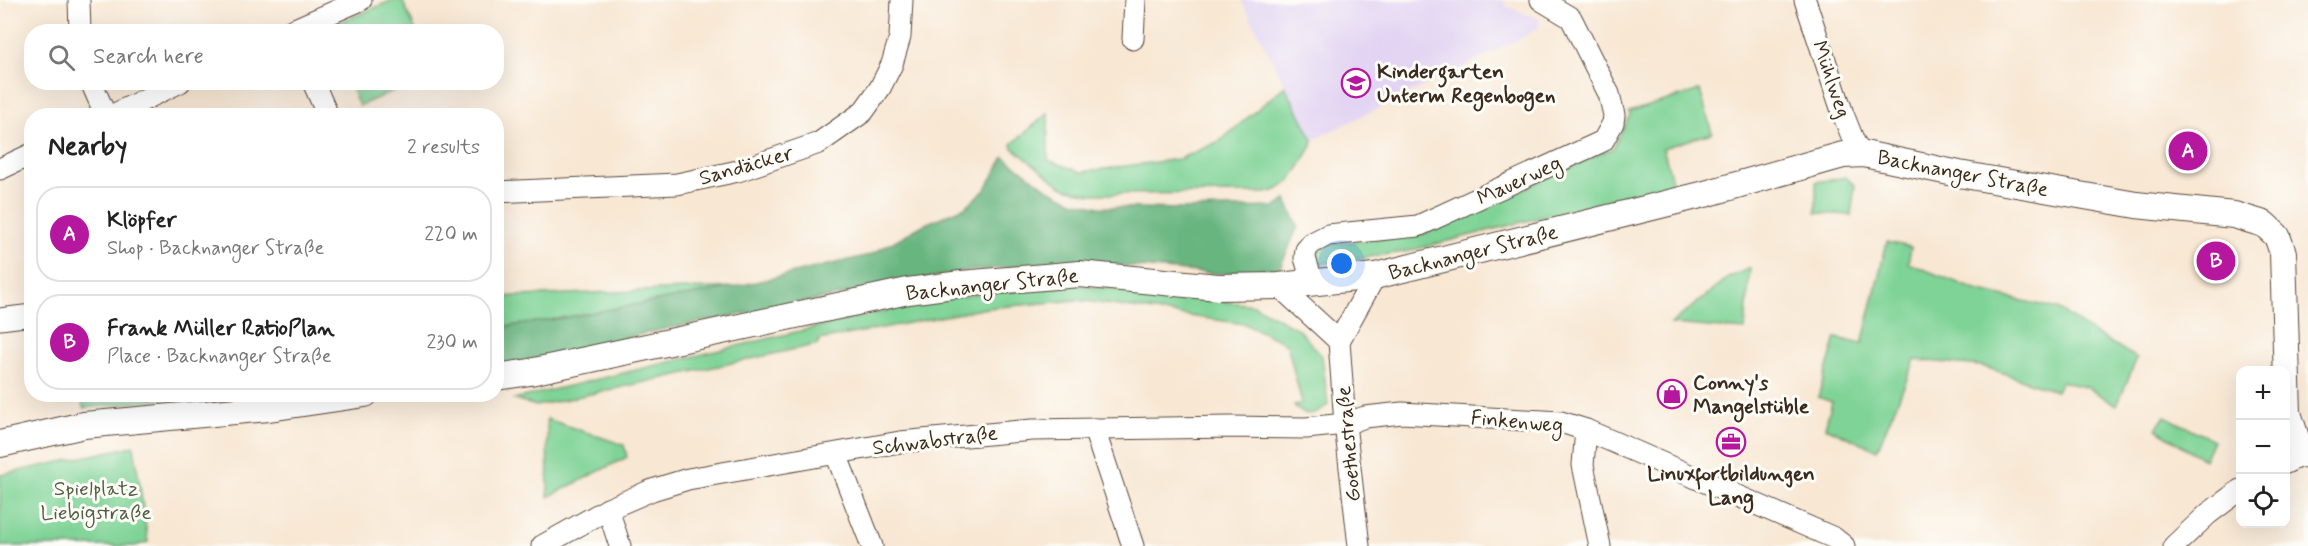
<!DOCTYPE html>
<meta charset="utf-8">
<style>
:root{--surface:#fff;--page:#f6f6f6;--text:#222;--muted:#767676;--line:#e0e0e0;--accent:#b5179e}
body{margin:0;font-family:Mynerve,sans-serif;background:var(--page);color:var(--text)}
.controls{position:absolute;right:18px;bottom:18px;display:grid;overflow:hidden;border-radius:12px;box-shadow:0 6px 24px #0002}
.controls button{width:54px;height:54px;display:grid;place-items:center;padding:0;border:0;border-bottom:2px solid var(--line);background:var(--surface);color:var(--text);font:30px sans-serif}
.you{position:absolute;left:1342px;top:264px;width:21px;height:21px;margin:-15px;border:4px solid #fff;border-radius:50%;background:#1a73e8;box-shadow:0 0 0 9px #1a73e833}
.badge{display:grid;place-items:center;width:39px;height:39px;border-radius:50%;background:var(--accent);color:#fff;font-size:20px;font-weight:700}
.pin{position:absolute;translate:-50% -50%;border:3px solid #fff;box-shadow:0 2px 6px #0006}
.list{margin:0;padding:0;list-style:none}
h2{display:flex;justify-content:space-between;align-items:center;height:78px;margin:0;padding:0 24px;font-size:26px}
h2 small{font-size:20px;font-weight:400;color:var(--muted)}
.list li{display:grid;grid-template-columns:39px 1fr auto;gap:18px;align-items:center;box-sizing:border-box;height:96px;margin:0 12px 12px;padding:0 12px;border:2px solid var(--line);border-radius:24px}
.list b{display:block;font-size:22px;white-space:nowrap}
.list p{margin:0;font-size:20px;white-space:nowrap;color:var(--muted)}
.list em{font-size:20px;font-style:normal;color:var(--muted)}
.icon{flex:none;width:33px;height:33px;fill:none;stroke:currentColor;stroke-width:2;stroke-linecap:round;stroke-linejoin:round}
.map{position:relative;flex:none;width:2308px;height:546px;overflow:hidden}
.search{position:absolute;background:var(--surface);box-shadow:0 6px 24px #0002;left:24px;top:24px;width:480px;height:66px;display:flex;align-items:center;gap:15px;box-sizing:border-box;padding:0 21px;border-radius:24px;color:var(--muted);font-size:22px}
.panel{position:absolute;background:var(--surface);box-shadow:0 6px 24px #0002;left:24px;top:108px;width:480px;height:294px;border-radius:24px}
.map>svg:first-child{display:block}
</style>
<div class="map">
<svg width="2308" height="546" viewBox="0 0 2308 546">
<rect width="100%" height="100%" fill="#fdfcf7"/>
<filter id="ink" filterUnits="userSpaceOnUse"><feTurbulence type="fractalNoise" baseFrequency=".0167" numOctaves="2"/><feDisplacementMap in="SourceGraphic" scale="12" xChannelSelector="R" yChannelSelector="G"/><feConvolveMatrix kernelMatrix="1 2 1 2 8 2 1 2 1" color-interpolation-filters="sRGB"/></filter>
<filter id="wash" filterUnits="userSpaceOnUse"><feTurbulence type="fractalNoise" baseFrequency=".008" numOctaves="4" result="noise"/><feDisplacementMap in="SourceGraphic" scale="24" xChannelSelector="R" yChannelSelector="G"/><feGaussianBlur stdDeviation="1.35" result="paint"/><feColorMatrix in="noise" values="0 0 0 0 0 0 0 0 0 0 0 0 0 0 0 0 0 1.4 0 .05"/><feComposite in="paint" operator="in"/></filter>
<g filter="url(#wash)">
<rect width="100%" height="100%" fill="#f8e7d3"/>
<!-- built -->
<path fill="#e2d4f3" d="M1241,0H1503L1507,7L1540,19L1538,29L1522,38L1313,140Z"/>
<!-- green -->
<g fill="#7fd396" stroke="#5d7e5a" stroke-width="1.5">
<path d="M393,0H402L416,31H319Z"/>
<path d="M439,83L440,86L402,87L359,106L349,83Z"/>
<path d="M1285,86L1313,140L1312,146C1297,169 1293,189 1265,193L1090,194L1065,188L1058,184L1013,148L1012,144L1048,113V160L1081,172L1179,159L1220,141Z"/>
<path d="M1700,90L1712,133L1663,148L1673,184L1404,252L1320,264L1316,259L1318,252L1329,244L1423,234L1613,148L1630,115L1629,112Z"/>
<path d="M1846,177L1855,186L1851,215L1816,213V182Z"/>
<path d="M1887,242L1911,247L1908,263L1976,290L2058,309L2091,331L2137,358L2117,405L2088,388L2061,381L2056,391L1982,366L1915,360L1877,450L1825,427L1832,402L1818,397L1836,338L1862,344Z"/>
<path d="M1750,268L1745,330L1671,324L1728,278Z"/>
<path d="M1077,285L1254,305L1298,329L1322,356L1328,405C1316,414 1304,419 1294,405L1302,403L1287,344L1245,324L1077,300L987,308L819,340V344L536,406L514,399L918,303L985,293Z"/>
<path d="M734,287L557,319L497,328L496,297Z"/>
<path d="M84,394L198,395L83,408L81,395Z"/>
<path d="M2165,416L2213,440L2204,460L2156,429Z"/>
<path d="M547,419L624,445L627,457L548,497Z"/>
<path d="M134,446L148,542L135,546H0V475Z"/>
</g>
<!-- forest -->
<path fill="#67b57f" stroke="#51704e" stroke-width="1.5" d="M1004,157L1048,189L1073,201L1100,207L1179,209L1276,207L1286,200L1298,226L1280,268L1221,274L1069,261L961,272L660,330L497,368L496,328L557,319L734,287L870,255L923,225L965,207L985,190Z"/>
</g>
<g filter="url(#ink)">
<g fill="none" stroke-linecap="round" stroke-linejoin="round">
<!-- minor casing -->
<g stroke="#574639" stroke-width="23">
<g id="minor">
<path d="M79,0L80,32"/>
<path d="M1805,0L1843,114L1855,144L1864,154"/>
<path d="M290,31L361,0"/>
<path d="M1133,39L1135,0"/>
<path d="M91,82L106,116"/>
<path d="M313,82L328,116"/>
<path d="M111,116L180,82"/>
<path d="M0,169L32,154"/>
<path d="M496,192L677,184L738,171L819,143L863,112L880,88L892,64L900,37L902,0"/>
<path d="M1313,284L1305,258L1306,250L1312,243L1328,235L1418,226L1603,141L1613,123L1614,115L1609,94L1571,18L1541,0"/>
<path d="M1279,286L1339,341"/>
<path d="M0,319L32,315"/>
<path d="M1094,429L1133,546"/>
<path d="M1586,430L1583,465L1600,546"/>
<path d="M836,454L872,546"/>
<path d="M2286,463L2305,453"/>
<path d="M608,509L620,546"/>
<path d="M542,546L608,509L652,490L688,479L900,442L1032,430L1231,427L1306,428L1345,424L1365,417L1402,413L1561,422L1586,430L1834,538L1844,546"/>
<path d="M1359,546L1345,424L1339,341L1375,276"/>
<path d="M2174,546L2208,514L2240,490"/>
</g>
</g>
<!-- tertiary casing -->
<g stroke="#574639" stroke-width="28">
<g id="tertiary">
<path d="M496,377L530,372L908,291L961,284L1079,274L1218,287L1279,286L1375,276L1705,194L1843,155L1864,154L1959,174L2136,205L2234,215L2264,224L2277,236L2283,253L2288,413L2297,441L2308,456"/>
<path d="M0,444L84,425L269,408L365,394"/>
</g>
</g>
<!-- minor -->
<use href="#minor" stroke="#fff" stroke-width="21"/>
<!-- tertiary -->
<use href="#tertiary" stroke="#fff" stroke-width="26"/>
</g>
</g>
<!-- icons -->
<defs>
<g id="school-ring" transform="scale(1.5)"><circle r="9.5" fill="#fdfcf7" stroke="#b5179e" stroke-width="1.5"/><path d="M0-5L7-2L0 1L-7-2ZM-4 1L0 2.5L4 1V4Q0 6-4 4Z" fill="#b5179e"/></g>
<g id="shop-ring" transform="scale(1.5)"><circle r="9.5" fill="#fdfcf7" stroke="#b5179e" stroke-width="1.5"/><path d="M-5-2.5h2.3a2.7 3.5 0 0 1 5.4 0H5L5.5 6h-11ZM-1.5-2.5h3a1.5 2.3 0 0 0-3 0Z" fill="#b5179e"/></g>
<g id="office-ring" transform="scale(1.5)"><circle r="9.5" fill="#fdfcf7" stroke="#b5179e" stroke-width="1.5"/><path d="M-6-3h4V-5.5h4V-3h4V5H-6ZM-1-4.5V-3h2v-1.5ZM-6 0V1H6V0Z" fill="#b5179e"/></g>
</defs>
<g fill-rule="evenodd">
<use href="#school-ring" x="1356" y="83"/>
<use href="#shop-ring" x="1672" y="394"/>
<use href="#office-ring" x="1731" y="442"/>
</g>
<g text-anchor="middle" stroke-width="6" stroke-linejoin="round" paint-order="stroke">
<!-- poi labels -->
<g font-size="21" font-weight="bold" fill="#3b2a1e" stroke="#fdfcf7" text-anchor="start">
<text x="1377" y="78">Kindergarten<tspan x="1377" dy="24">Unterm Regenbogen</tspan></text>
<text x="1693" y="389">Conny's<tspan x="1693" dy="24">Mangelstüble</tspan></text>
<text x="1731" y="480" text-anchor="middle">Linuxfortbildungen<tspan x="1731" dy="24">Lang</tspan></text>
</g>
<!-- street labels -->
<g font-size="21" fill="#3b2a1e" stroke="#fdfcf7">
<text transform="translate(1832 79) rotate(71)" y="7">Mühlweg</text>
<text transform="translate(746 165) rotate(-16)" y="7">Sandäcker</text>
<text transform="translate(1963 173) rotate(11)" y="7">Backnanger Straße</text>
<text transform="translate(1519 180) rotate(-25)" y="7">Mauerweg</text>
<text transform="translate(1473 252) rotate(-14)" y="7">Backnanger Straße</text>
<text transform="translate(992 284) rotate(-6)" y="7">Backnanger Straße</text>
<text transform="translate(1517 421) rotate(5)" y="7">Finkenweg</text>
<text transform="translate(935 440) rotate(-7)" y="7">Schwabstraße</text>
<text transform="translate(1348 444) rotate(-95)" y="7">Goethestraße</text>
</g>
<!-- park labels -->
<g font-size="21" fill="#4f5d42" stroke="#fdfcf7">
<text x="96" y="495">Spielplatz<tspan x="96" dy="24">Liebigstraße</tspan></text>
</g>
</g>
</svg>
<div class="controls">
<button>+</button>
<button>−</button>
<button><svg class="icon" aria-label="locate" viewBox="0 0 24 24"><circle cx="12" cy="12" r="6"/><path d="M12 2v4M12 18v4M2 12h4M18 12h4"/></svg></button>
</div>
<div class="you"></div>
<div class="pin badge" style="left:2188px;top:151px">A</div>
<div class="pin badge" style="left:2216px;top:261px">B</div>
<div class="search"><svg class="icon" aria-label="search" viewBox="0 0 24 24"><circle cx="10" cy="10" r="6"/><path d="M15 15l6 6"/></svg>Search here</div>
<section class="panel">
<h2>Nearby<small>2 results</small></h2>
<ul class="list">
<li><span class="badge">A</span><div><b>Klöpfer</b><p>Shop · Backnanger Straße</p></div><em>220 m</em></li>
<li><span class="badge">B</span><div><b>Frank Müller RatioPlan</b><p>Place · Backnanger Straße</p></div><em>230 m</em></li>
</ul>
</section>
</div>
